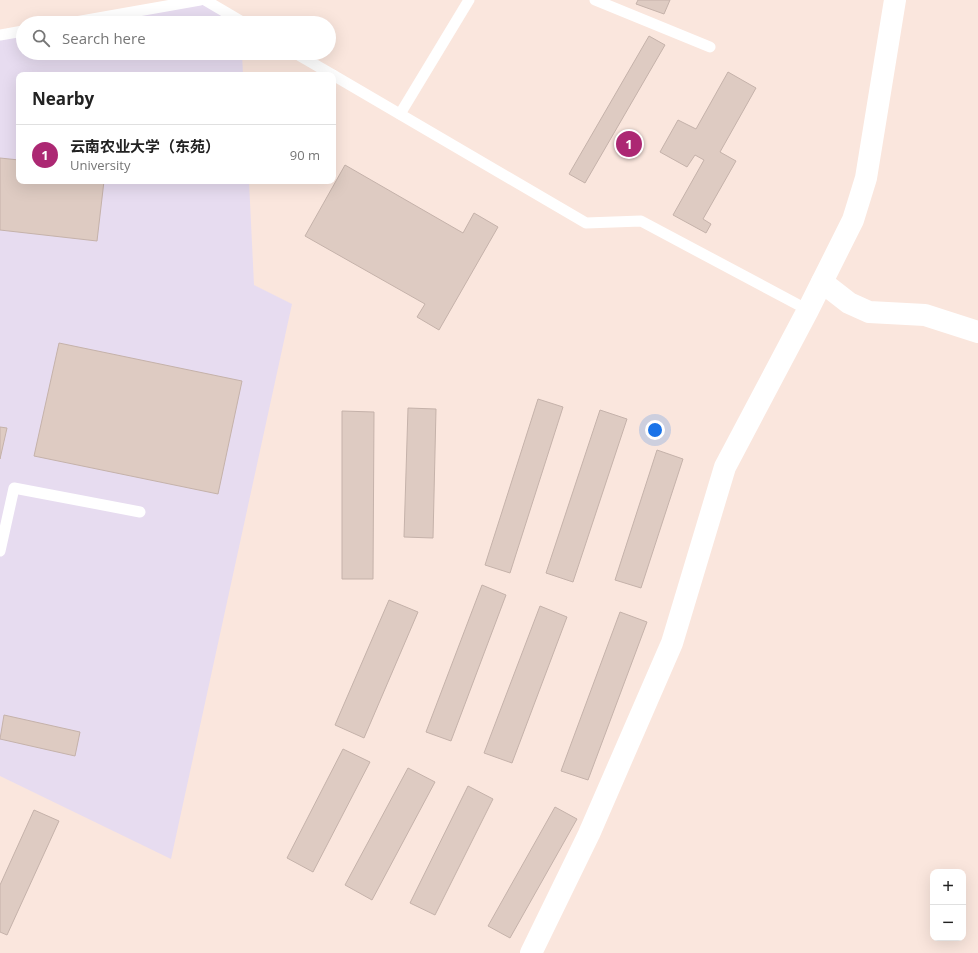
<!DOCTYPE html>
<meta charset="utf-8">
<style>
:root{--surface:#fff;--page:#f2f2f2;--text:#222;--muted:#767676;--line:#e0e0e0;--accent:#ac2873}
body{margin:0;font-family:"Open Sans","Noto Sans SC",sans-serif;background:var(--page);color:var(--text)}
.controls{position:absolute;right:12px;bottom:12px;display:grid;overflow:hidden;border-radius:8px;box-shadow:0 4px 16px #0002}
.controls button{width:36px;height:36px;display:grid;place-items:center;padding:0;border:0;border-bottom:1px solid var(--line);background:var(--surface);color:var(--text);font:20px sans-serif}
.you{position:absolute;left:655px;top:430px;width:14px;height:14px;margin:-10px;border:3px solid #fff;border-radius:50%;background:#1a73e8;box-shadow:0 0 0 6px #1a73e833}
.badge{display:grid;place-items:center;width:26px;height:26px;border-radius:50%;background:var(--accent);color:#fff;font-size:13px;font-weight:700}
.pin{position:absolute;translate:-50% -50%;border:2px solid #fff;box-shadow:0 1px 4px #0006}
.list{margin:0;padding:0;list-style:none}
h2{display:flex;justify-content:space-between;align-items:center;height:52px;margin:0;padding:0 16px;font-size:17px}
h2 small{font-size:13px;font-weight:400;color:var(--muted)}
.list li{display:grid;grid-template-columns:26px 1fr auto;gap:12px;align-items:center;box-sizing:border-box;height:60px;padding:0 16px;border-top:1px solid var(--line)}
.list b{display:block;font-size:15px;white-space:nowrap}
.list p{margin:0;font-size:13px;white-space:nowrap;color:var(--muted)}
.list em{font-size:13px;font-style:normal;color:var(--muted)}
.icon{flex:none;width:22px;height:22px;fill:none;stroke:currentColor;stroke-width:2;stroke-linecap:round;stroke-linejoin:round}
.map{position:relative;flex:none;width:978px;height:953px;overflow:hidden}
.search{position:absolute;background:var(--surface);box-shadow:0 4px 16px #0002;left:16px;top:16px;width:320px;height:44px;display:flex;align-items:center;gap:10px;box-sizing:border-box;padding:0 14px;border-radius:22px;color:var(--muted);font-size:15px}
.panel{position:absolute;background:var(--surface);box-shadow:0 4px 16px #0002;left:16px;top:72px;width:320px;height:112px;border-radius:8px}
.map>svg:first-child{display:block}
</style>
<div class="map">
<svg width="978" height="953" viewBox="0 0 978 953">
<rect width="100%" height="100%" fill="#fae6dd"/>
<!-- industrial -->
<g fill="#e7dcf0">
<path d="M200,0L241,23H70Z"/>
<path d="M23,31V53H242L243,75H19V181H249L254,285L292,304L171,859L0,776V35Z"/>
</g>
<!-- building -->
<g fill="#decbc2" stroke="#c5b2aa">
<path d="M638,0H670L664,14L636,4Z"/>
<path d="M649,36L665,45L585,183L569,174Z"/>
<path d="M728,72L756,88L720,152L736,161L703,219L711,224L706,233L673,215L704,160L695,155L687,167L660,152L678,120L696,129Z"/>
<path d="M0,158L19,160V181H104L97,241L0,230Z"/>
<path d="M345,165L463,233L474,213L498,227L439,330L417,317L425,304L305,236Z"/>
<path d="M59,343L242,381L218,494L34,456Z"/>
<path d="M538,399L563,407L510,573L485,565Z"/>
<path d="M408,408L436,409L433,538L404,537Z"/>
<path d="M600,410L627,419L573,582L546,573Z"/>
<path d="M342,411L374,412L373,579H342Z"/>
<path d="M0,427L7,428L0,459Z"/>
<path d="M657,450L683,459L641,588L615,580Z"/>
<path d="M482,585L506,595L451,741L426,732Z"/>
<path d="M389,600L418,612L364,738L335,725Z"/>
<path d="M540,606L567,617L512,763L484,753Z"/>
<path d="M620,612L647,622L588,780L561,771Z"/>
<path d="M4,715L80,732L75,756L0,739Z"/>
<path d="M343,749L370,762L313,872L287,858Z"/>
<path d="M408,768L435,782L372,900L345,885Z"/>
<path d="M468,786L493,799L435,915L410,903Z"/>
<path d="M555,807L577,819L510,938L488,926Z"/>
<path d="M34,810L59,821L7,935L0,932V885Z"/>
</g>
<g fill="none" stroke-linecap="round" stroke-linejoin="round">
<!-- lane -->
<g stroke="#fff" stroke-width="11">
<path d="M205,0L244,23"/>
<path d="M595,0L710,47"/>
<path d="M70,23L200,0"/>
<path d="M0,35L23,31"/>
<path d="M295,53L333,75"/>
<path d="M333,75L586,223L641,221L808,310"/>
<path d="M400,114L469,0"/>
<path d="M0,551L14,488L140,512"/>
</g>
<!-- street -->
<path stroke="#fff" stroke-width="22" d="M822,282L849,303L869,312L925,315L978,332"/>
<!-- secondary -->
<path stroke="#fff" stroke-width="22" d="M531,953L589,834L672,643L725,467L808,310L853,220L866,178L895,0"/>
</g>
</svg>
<div class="controls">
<button>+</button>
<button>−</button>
</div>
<div class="you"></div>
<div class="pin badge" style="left:629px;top:144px">1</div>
<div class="search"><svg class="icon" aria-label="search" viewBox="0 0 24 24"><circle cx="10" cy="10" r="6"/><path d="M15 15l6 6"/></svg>Search here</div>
<section class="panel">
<h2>Nearby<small></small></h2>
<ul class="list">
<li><span class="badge">1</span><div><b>云南农业大学（东苑）</b><p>University</p></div><em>90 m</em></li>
</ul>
</section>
</div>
